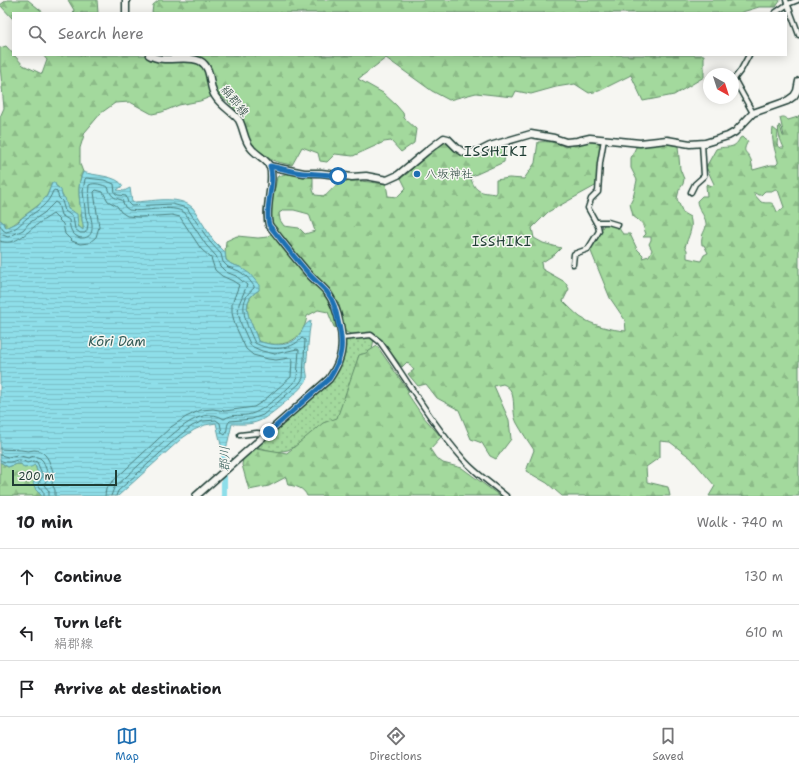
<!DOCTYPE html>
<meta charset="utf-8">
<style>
:root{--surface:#fff;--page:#f6f6f6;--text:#202124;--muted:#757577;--line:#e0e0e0;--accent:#1f6fb2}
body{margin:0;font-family:"Shantell Sans","Klee One",sans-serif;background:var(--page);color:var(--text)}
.compass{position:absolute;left:703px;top:68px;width:36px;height:36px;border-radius:50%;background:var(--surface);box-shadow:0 2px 10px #0003;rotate:141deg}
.scale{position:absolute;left:12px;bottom:10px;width:105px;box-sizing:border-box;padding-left:4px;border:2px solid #1f3d34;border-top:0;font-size:11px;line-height:14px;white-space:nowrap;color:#1f3d34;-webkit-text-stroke:3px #f6f6f2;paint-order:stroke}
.stop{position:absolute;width:12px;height:12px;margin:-9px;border:3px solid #1f6fb2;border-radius:50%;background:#fff}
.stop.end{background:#1f6fb2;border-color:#fff;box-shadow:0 1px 4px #0008}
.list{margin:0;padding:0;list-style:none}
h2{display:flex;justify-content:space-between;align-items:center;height:52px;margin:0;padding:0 16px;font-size:17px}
h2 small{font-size:13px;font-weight:400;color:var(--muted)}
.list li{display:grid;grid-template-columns:26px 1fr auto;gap:12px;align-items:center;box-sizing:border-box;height:56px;padding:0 16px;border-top:1px solid var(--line)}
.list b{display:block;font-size:15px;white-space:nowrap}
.list p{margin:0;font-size:13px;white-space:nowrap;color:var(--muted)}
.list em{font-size:13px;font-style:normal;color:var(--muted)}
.icon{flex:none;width:22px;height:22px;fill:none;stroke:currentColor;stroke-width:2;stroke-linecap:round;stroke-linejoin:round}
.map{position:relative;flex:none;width:799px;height:496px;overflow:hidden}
.search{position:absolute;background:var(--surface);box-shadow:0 2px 10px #0003;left:12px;right:12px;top:12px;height:44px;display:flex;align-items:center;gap:10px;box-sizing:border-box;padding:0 14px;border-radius:0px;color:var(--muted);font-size:15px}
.sheet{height:220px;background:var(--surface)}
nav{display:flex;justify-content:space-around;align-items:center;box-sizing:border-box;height:56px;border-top:1px solid var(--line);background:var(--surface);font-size:11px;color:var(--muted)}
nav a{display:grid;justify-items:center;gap:2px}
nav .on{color:var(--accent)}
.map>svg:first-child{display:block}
</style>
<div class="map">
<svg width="799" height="496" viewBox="0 0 799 496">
<defs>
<pattern id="green-dots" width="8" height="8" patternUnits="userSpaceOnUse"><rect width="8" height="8" fill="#a3d99d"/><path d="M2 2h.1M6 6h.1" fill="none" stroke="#8cbb88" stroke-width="1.8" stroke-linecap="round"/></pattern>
<pattern id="forest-firs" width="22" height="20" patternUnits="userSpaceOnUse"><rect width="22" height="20" fill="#a3d99d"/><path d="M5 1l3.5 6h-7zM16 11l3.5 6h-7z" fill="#8cbb88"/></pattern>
<pattern id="water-rules" width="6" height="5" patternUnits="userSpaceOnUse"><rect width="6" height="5" fill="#8edee9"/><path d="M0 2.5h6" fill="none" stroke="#7abfc8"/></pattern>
</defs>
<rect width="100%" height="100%" fill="#f6f6f2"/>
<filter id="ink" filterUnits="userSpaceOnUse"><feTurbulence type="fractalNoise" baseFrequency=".025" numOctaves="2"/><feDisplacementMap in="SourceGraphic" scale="8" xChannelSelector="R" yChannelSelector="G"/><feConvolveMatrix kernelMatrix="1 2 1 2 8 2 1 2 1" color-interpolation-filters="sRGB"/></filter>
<g filter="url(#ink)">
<!-- green -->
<path fill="url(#green-dots)" stroke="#618b68" d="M366,336L374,338L371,357L337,425L288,450L276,452L257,447L327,384L344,339Z"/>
<!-- forest -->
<g fill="url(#forest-firs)" stroke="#618b68" fill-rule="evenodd">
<path d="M7,0H28L44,13H13V19L0,5Z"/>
<path d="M68,0H97L98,13H73L74,10Z"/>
<path d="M159,0H780V1L776,7H759L739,13H152L153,5Z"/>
<path d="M6,46L23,65L42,74L47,60L43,55H704V77L674,95L643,101L631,75L599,91L589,93L575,84L556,87L531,94L516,91L513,97L476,93L449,100L432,91L386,58L358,79L383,93L396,105L403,113L404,118L416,129L414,143L401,152L391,141L384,142L353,156L335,154L327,162L320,161L318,153L302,147L292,165C270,161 258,157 248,136C246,130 245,123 242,118C237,109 226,100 218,94L200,101L179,105L162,112L152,114L130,102L115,103L101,113L85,132L80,148V164L83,172C76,185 80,204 82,218C82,223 84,224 83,230L78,226L79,223L68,209L59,188L52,183C45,204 40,203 24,216C17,221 15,225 6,228L4,223L0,220V117L4,108L0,66V48Z"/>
<path d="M799,115V496H709L715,486L691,458L670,442L660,441V457L646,467L647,482L668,487L670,496H562L547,483L526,471L534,450C528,441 522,432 517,423C510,410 519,391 503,384L494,386L509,420L511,439L496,459L490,456L482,443L471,439L459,410L437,398L426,384L418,386L408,374L414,370L407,362L402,367L385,345L376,337L369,333L353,335L334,327L328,312L318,310L307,316C303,343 281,349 258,341C253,322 236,304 259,290L240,267L231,264L226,260L225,252L226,241L237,236L258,238L268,237L275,229L271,218V193L275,188L277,177C286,172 306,172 313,178V190L315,195L325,196C330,192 335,185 340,183C349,178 375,183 386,184L388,196L397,197L406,188L401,178L408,173L423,158L447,141L463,155L476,154L506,143L504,162L470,177C476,193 480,192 496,194V180L509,178L524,179L535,163L538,142C549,141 555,142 565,147L588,141L602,144C602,158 604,173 597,185L548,212L532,228L534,238L543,243L561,248L555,254L541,263L542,269L565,282L569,289L563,301C568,306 574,312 580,317C592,325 611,330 626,331L625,320L610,298L590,249L605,223L619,226L620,230L623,234H630L637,249L643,255L642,258L649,256L652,250L649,244L651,240V237H643L646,234L642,223L633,216L630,204L633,198L637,180L631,168V158L636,147L660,142L678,146L680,169L684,179L683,184L679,190L677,199L683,213L690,217C694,229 688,236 685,247L687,250V258L701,261L704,255L708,253L704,245H702C700,233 707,231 706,223C705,215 697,208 697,201L702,196H707L706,185L707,184L712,186L714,184L706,167L716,149C726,145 734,151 740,138L742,137L745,140L748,141C741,154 747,150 751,160C752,163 752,167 753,170L771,165H776L778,163V161C775,151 771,139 773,128L778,132L777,145L781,148H784C781,141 777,133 779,125L780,126L783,136H784L780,118C783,116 786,117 788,120L798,117ZM775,189L778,190L784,207L782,210L777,212C772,198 770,205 761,202L753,193H755L758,195H761L765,191H772ZM284,210H294L309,214L315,231L305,234L299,228L284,226L280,220L279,213Z"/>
<path d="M377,346L409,392L407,393L422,415L441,437L430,449L436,458L443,463L462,468L500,496H307C304,488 296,486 288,485L286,477L269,486L249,490L242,465L243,458L256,448L287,453L323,423L337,418L359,355L366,353Z"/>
<path d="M0,462L8,467L16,464L35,465L39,476L36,490L42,496H0Z"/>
</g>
<!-- water -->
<path fill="url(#water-rules)" stroke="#629ea1" d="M83,172C94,176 117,175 123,186L121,187L117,190L124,191L130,188L132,202C151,202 178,194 193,208L213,240L225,252L226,260L231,264L240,267L250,274L259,285V290C236,303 253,323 258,341C270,345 287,348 297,338C303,332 303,324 311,321C308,336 308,352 306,367C306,371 308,376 307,379C305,387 268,418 259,421C250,425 241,424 232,424L224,458L216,423L205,425L194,430L181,439L118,496H42L36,490L33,483L39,476L35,465L31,467L24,468L21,464H16L8,467L0,462V220L4,223L6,228L17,223L23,217L38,206L47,196L52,183H55L56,186L61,190L62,196L65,198L68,209L77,214L78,226L83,230C84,224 82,223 82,218C80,203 76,186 83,172Z"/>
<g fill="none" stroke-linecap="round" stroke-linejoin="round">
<!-- shore -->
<g stroke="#4b7d7c" stroke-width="1">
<path d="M0,225L3,230L6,232C16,230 20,224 27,218C38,210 48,205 53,191L55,190L57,192L59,198L62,201L65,211L73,217L75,229L80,233H85L87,230L88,224L86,218L83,191L85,179L86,178L104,180L114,184L115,193L118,195L126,196L128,203L131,206L172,204L187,208L210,242L221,254L223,262L228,267L239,271L247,277L254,286V288C235,302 247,326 255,343C270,351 290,351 302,338L305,340L303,378L299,384L263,415L252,419L230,421C226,424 228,431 225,435L222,433L220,423L216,420L203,421L192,426L179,436L118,491L116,496"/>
<path d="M0,234L8,237L23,230L29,223L44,213L55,202L58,204L61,215L69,220C70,229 71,234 80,238C94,239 93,227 91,218C89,211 88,192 89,185C95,182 102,185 108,187C111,196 113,198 122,200L125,207L129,210C146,213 171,203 185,213L206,245L216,256L220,266L226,272L236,276L247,285L239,304L238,312L241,324L251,346L262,351L275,354L297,349L299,350L297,378C291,387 262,412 251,414C242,417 233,413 224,419C200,403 168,439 151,454C139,465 126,477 114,488L111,496"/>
<path d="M0,241C14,246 24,235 34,227C40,222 47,218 53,214L63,224L65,234L72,241L80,244L89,243L96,237L99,227L94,192L96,190L103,192L108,201L117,206L121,212L127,216L140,217L172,215L180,217L201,249L211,258L215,270L222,276L233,281L239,285L232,304V313L235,325L246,349L253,355L268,359L276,360L290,358L292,359L291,377L262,402L254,407L225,411L213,409L201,410L186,417L171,427L110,484L106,489L105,496"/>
<path d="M0,449C10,450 18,449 28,451C30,451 32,450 34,450C44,450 48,458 51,466C54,473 54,477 52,484L55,490V496"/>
<path d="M0,455L8,457L17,455L28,458L34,456L40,458L43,461L48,474L47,479L44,485L49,491V496"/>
<path d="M0,460C2,461 4,462 7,462C15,463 17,456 27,463L34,461L37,462L43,476L38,484L44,493V496"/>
</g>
<!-- river -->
<path stroke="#8edee9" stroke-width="6" d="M224,451V496"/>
<!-- street casing -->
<g stroke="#1f3d34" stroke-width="7">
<g id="street">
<path d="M786,0L799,35"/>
<path d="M775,13L788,4L798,0"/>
<path d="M749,55L741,70L734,79L753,113"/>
<path d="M691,192L695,184L704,176L702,143"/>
<path d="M596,222H608L618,225"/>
<path d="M573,264L574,254L588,249L599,231L598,226L588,208L591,199L598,192L600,163L604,139"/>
<path d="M342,338L371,335L380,342C408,381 432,424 464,460C475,473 493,485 506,496"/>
<path d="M240,435L257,433L267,434"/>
</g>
</g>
<!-- secondary casing -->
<g stroke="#1f3d34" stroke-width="9">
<g id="secondary">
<path d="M126,13V0"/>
<path d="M149,55C164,64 185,54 200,61C213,68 208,86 215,96C221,106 232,111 239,120C244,129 244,141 251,148C256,155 267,159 270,167C275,181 264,209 269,225C282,241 294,257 308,273C314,280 321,285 327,292C339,308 346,342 339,360C337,367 333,373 329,379L196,496"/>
<path d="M269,166L304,173H321L352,177L366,176L387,180L398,175L427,151L444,138L448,139L457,148L463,152L468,153L480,151L490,146L531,134L554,138L566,142L577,141L590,138L640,143L667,140L690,144L705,143L728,136L735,132L753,113L787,101L794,96L797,91L799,81"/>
</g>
</g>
<!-- street -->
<use href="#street" stroke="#f6f6f2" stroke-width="4"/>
<!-- secondary -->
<use href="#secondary" stroke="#f6f6f2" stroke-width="6"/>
</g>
</g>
<g fill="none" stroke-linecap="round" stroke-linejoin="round" filter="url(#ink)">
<!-- route -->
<path stroke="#1f6fb2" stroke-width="5" d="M269,432L329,379C343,358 344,344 338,321C336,311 334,301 327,292C321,285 314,280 308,273C294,257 282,241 269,225C264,206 276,184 270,166C281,168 292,172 303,173C315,174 326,174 338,176"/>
</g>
<!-- markers -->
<circle fill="#1f6fb2" stroke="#f6f6f2" stroke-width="1.5" cx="417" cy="174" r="4"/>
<g text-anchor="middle" stroke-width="3" stroke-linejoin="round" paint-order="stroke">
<!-- street labels -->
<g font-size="12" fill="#1f3d34" stroke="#f6f6f2">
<text transform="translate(235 101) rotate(51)" y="4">絹郡線</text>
</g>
<!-- poi labels -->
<g font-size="12" fill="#1f3d34" stroke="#f6f6f2" text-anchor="start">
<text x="425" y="178">八坂神社</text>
</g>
<!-- neighbourhood labels -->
<g font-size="13" letter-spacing="1" fill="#1f3d34" stroke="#f6f6f2">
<text x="502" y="246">ISSHIKI</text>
</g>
<!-- water labels -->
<g font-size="13" font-style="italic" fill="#355d58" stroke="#f6f6f2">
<text x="117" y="346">Kōri Dam</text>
<text transform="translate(224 459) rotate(-90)" y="5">郡川</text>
</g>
<!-- quarter labels -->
<g font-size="14" letter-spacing="1" fill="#1f3d34" stroke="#f6f6f2">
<text x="496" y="156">ISSHIKI</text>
</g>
</g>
</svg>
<svg class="compass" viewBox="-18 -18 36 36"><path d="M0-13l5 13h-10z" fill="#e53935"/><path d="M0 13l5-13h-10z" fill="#757577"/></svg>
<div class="scale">200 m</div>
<div class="stop" style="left:338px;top:176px"></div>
<div class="stop end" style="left:269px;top:432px"></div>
<div class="search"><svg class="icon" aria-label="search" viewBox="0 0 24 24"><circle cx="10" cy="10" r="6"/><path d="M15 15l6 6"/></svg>Search here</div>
</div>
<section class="sheet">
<h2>10 min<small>Walk · 740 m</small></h2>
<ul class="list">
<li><svg class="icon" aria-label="ahead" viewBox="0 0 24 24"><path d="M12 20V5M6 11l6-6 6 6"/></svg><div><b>Continue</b></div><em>130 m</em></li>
<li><svg class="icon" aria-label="left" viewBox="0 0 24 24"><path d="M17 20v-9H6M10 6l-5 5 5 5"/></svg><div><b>Turn left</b><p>絹郡線</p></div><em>610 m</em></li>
<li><svg class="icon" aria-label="arrive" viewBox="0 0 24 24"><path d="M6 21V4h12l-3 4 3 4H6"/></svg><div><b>Arrive at destination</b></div></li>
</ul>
</section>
<nav>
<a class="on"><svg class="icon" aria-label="map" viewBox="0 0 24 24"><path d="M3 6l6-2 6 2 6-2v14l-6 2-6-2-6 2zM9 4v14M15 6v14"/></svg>Map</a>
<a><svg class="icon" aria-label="directions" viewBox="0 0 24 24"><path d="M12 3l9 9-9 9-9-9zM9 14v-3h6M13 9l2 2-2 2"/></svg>Directions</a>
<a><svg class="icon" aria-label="saved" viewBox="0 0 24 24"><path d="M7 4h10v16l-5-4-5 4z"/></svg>Saved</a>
</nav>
